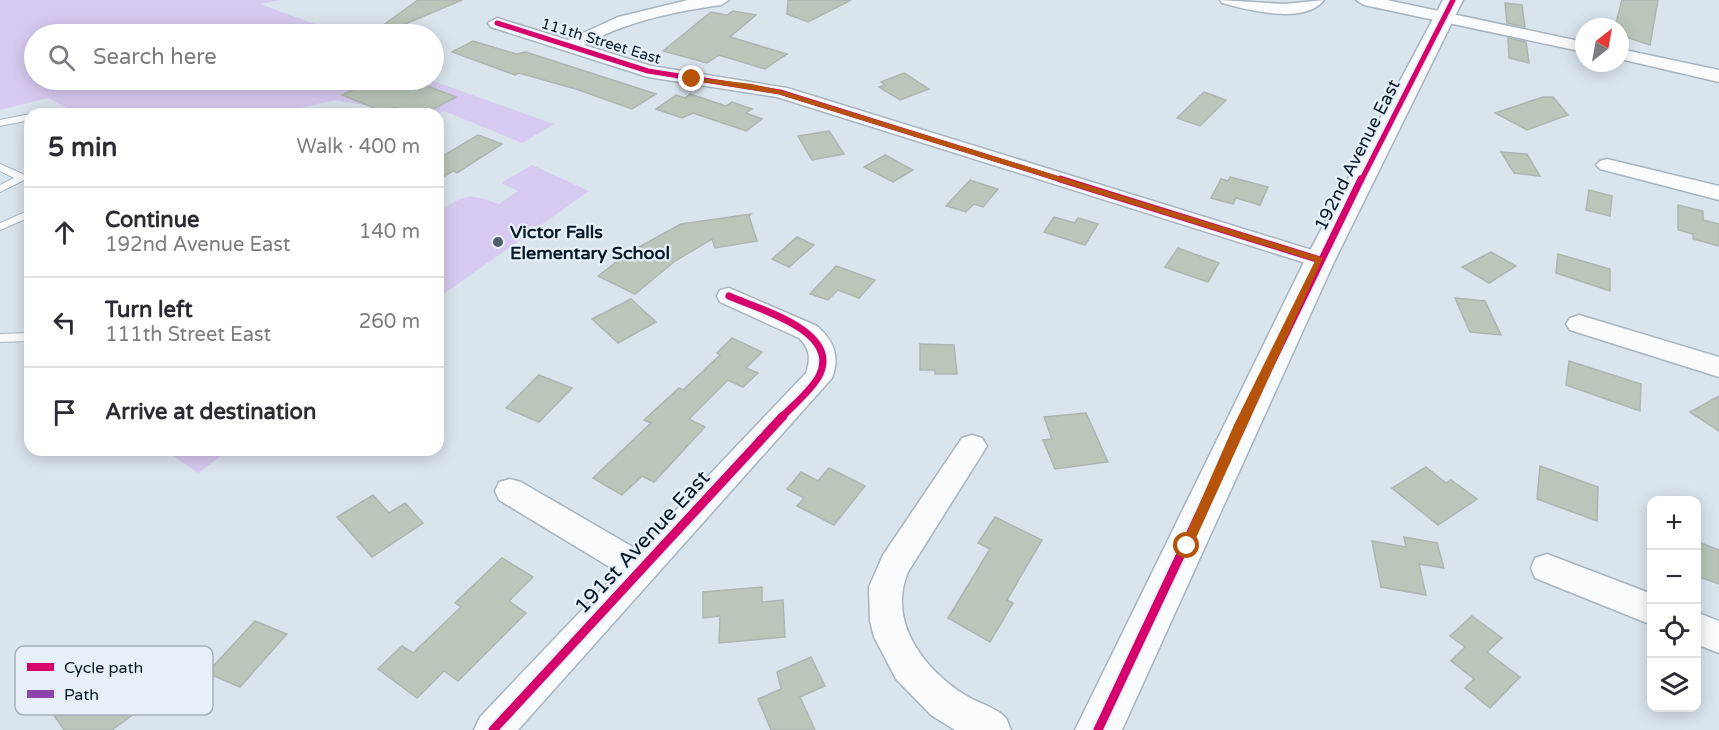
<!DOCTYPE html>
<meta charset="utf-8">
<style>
:root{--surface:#fff;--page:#f2f2f3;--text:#2b2b33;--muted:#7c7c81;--line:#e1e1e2}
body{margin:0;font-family:"Varela Round",sans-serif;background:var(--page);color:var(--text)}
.controls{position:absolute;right:18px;bottom:18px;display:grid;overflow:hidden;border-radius:12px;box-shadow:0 3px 15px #0003}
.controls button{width:54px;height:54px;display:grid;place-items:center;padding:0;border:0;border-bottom:2px solid var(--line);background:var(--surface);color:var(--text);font:30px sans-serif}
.compass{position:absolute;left:1575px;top:18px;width:54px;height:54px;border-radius:50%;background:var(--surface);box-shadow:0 3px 15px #0003;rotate:31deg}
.stop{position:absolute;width:18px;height:18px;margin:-14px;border:4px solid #b45309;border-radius:50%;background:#fff}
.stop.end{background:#b45309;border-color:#fff;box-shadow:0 2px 6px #0008}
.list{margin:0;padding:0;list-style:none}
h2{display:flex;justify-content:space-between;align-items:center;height:78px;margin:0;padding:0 24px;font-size:26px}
h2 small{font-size:20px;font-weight:400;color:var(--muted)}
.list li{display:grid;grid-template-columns:39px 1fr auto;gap:18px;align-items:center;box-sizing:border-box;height:90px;padding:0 24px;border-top:2px solid var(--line)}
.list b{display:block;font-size:22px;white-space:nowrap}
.list p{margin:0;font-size:20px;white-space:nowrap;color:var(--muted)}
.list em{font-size:20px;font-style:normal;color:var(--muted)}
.icon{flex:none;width:33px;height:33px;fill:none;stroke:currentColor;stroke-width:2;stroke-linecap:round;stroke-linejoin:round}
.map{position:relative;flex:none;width:1719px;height:730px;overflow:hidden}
.search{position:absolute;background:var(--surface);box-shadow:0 3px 15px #0003;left:24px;top:24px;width:420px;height:66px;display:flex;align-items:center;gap:15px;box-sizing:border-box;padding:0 21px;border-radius:33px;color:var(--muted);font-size:22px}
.panel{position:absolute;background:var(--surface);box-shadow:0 3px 15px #0003;left:24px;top:108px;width:420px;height:348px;border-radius:18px}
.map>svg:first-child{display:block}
</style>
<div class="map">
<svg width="1719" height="730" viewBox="0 0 1719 730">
<rect width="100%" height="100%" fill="#dae4ed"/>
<!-- green -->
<g fill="#d7caf0">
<path d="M0,0H280L260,4L342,34H34V80H430L554,124L522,143L444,111L438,114H389L368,106L335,100L273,114H79L48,98L0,110Z"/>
<path d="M532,165L589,191L438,298V212C467,194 466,193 499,204L518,191L501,183Z"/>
<path d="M165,450H229L198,473Z"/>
</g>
<!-- building -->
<g fill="#bbc6ba" stroke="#adb6b0" stroke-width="1.5">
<path d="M418,0H462L386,32L382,26Z"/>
<path d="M788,0H851L808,22L787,14Z"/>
<path d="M1622,0H1658L1650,45L1620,35V27H1615Z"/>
<path d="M1505,3L1522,5L1525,27L1507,23Z"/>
<path d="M733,11L756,15L730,37L787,54L765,69L719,55L707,63L663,51L711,12L727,15Z"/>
<path d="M1508,38L1526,42L1529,63L1509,58Z"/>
<path d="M473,41L516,54L526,52L656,94L632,109L576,89L519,73L515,75L452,52Z"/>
<path d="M904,73L929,89L900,100L879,87L885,85L881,82Z"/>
<path d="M373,80H412L456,97L424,114H413L395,107L384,112L342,95Z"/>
<path d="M1204,92L1226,100L1200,126L1177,118Z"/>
<path d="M690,94L726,106L732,102L752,109L746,113L762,119L746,131L693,113L682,118L656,109L676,95L685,98Z"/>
<path d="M1543,97H1553L1568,115L1527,130L1495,113Z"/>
<path d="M829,131L844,154L812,160L798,136Z"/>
<path d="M478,135L502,144L457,173L453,171L438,180V159Z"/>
<path d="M1501,152L1527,154L1540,176L1514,173Z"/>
<path d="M885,155L913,170L893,182L864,167Z"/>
<path d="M1230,177L1268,187L1260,205L1236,198L1233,204L1211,198L1221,179L1228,181Z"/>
<path d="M970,180L998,189L983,207L974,204L966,212L946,206Z"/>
<path d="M1589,190L1612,196L1610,216L1586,210Z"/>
<path d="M1678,205L1703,211V220L1719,224V246L1693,239V234L1678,230Z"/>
<path d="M751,214L749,216L757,241L715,248L712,239L675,261L635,294L598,276L628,253L681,224Z"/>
<path d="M1054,217L1075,223L1078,218L1098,224L1085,245L1044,232Z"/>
<path d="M797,237L814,245L789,267L772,259Z"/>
<path d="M1178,248L1219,263L1208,282L1165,267Z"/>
<path d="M1491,252L1516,266L1489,283L1462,267Z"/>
<path d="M1558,254L1610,269V291L1556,273Z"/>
<path d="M836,266L875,280L859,298L838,290L828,300L810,294Z"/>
<path d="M1455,298L1485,301L1501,335L1470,332Z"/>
<path d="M631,299L656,322L618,343L592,319Z"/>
<path d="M732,338L762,352L746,368L758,373L743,387L728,380L689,419L705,427L654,482L642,476L622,495L593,478L651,423L644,420L679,388L683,390L720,355L717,353Z"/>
<path d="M920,344L954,345L957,374H935V370H920Z"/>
<path d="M1569,361L1641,384L1640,411L1566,385Z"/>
<path d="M539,375L572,388L539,422L506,408Z"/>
<path d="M1719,396V431L1690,412Z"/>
<path d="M1086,413L1108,462L1055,469L1043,440L1052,439L1044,417Z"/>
<path d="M1540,466L1598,487L1597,521L1537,499Z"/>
<path d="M1426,467L1446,483L1451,480L1477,499L1438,525L1392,488Z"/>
<path d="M829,468L865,486L834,525L797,506L804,498L787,489L801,472L818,481Z"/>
<path d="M373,495L389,513L405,503L423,523L372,557L337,517Z"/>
<path d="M995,517L1042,540L1007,600L1013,603L990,642L948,618L990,549L978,543Z"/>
<path d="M1404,537L1437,543L1444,568L1419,564L1426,595L1381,587L1372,541L1406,547Z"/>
<path d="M1696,541L1719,550V584L1696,576Z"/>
<path d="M502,558L533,577L509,601L526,613L458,681L444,671L417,698L378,669L402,646L413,653L461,607L455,603Z"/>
<path d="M762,587V602L783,600L785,637L719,643L720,616L703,618V592Z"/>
<path d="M1472,616L1502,638L1487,652L1520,677L1490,708L1465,688L1474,679L1451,661L1465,647L1450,636Z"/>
<path d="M255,621L287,634L240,687L207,673Z"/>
<path d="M811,657L825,686L800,697L815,730H771L758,699L781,689L777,672Z"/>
<path d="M114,668L143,707L112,730H64L51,711Z"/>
</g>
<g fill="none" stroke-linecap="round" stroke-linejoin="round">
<!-- service casing -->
<g stroke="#a7b4bf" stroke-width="2">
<g id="service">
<path d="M30,114V120L0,126V120Z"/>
<path d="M0,164L27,176L28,178L0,192V185L14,178L0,171Z"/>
<path d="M30,210V217L0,230V223Z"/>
<path d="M30,333V341L0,342V334Z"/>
</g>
</g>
<!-- minor casing -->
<g stroke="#a7b4bf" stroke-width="3">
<g id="minor">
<path d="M688,0H729L721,5C673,12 627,21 584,45L651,66L787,88L1328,255L1332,260L1328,265L1320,268L1312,265L777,97L648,77L491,27L488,23L497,18L568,40L618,17Z"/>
<path d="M1220,0L1284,4L1324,0C1305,25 1248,10 1222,3Z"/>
<path d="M1356,0H1387L1584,42V52L1364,5Z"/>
<path d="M1620,49L1719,70V82L1620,59Z"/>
<path d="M1607,159L1719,186V200L1600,169L1596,165L1600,161Z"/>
<path d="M729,288L817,326C834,341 840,356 832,378L518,730H474L480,717L618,572L499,500L495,491L499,482L510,479L521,482L638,550L806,373C811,358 810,349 799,338L720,302L717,296L720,290Z"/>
<path d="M1579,315L1719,357V377L1570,330L1566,324L1570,318Z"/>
<path d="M972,435L982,438L987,446L908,572C887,622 924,669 965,695C976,702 997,708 1005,717C1008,720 1009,727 1011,730H955L931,715L896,679L874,637L870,621L869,587L883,555L962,438Z"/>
<path d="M1547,554L1652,594V625L1535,578L1531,568L1535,558Z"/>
<path d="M1696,612L1719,621V653L1696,644Z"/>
</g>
</g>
<!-- tertiary casing -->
<g stroke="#a7b4bf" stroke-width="3">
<path id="tertiary" d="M1443,0H1463L1335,260L1122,730H1075L1305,260Z"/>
</g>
<!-- service -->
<use href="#service" fill="#f9fbfc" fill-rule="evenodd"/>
<!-- minor -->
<use href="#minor" fill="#f9fbfc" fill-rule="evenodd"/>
<!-- tertiary -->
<use href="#tertiary" fill="#f9fbfc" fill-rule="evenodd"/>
<!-- cycleway-far2 casing -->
<g stroke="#e7f0f9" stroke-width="8">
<g id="cycleway-far2">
<path d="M497,23L648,71L780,92L1065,181"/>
<path d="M1361,181L1453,0"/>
</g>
</g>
<!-- cycleway-far1 casing -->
<g stroke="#e7f0f9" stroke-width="10">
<g id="cycleway-far1">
<path d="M1060,179L1320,260"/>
<path d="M729,296C758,309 842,331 819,376C811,391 793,405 781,418"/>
<path d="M1245,418L1361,179"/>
</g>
</g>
<!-- cycleway casing -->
<g stroke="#e7f0f9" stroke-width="13">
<g id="cycleway">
<path d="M493,730L783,416"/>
<path d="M1098,730L1246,416"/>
</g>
</g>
<!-- cycleway-far2 -->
<use href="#cycleway-far2" stroke="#d6006c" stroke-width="5"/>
<!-- cycleway-far1 -->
<use href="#cycleway-far1" stroke="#d6006c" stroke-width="7"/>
<!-- cycleway -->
<use href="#cycleway" stroke="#d6006c" stroke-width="9"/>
</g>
<!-- route -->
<path fill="#b45309" d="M692,77L752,84L783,91L1323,258L1191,549H1183L1181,546L1234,425L1315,261L778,94L690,80Z"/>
<!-- markers -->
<circle fill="#505f6c" stroke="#e7f0f9" stroke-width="2" cx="498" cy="242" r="6"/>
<g text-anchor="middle" stroke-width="4.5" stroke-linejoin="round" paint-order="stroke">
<!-- far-street labels -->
<g font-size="15" fill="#061726" stroke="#e7f0f9">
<text transform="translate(601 41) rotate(17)" y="5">111th Street East</text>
</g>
<!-- street labels -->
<g font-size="18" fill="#061726" stroke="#e7f0f9">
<text transform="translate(1357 155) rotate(-63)" y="6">192nd Avenue East</text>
</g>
<!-- poi labels -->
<g font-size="18" font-weight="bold" fill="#061726" stroke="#e7f0f9" text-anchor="start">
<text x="510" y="238">Victor Falls<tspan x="510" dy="21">Elementary School</tspan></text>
</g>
<!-- near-street labels -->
<g font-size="21" fill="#061726" stroke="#e7f0f9">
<text transform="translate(642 542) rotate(-47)" y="7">191st Avenue East</text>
</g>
</g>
<!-- legend -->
<rect x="15" y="646" width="198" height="69" rx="9" fill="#e7f0f9" stroke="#a4afba" stroke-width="1.5"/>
<rect x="27" y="663" width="27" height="8" fill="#d6006c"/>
<rect x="27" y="690" width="27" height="8" fill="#8e44ad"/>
<g font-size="16" fill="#061726">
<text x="64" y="673">Cycle path</text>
<text x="64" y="700">Path</text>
</g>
</svg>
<div class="controls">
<button>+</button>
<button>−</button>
<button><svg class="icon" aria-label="locate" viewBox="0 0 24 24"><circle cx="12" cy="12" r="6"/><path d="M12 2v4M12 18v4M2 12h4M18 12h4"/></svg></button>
<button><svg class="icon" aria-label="layers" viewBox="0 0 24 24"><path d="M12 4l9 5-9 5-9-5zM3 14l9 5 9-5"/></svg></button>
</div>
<svg class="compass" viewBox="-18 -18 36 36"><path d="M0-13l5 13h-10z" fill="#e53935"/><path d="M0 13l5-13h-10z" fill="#7c7c81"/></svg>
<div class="stop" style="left:1187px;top:546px"></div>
<div class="stop end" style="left:692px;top:79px"></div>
<div class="search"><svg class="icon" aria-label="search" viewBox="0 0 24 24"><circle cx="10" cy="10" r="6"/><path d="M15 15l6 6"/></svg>Search here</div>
<section class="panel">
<h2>5 min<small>Walk · 400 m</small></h2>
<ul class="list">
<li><svg class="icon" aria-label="ahead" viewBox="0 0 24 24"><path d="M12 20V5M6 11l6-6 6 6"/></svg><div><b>Continue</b><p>192nd Avenue East</p></div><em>140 m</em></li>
<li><svg class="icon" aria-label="left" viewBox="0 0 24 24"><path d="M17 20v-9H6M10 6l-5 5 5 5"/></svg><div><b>Turn left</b><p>111th Street East</p></div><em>260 m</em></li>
<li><svg class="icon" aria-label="arrive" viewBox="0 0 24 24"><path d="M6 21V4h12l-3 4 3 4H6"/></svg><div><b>Arrive at destination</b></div></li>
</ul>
</section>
</div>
